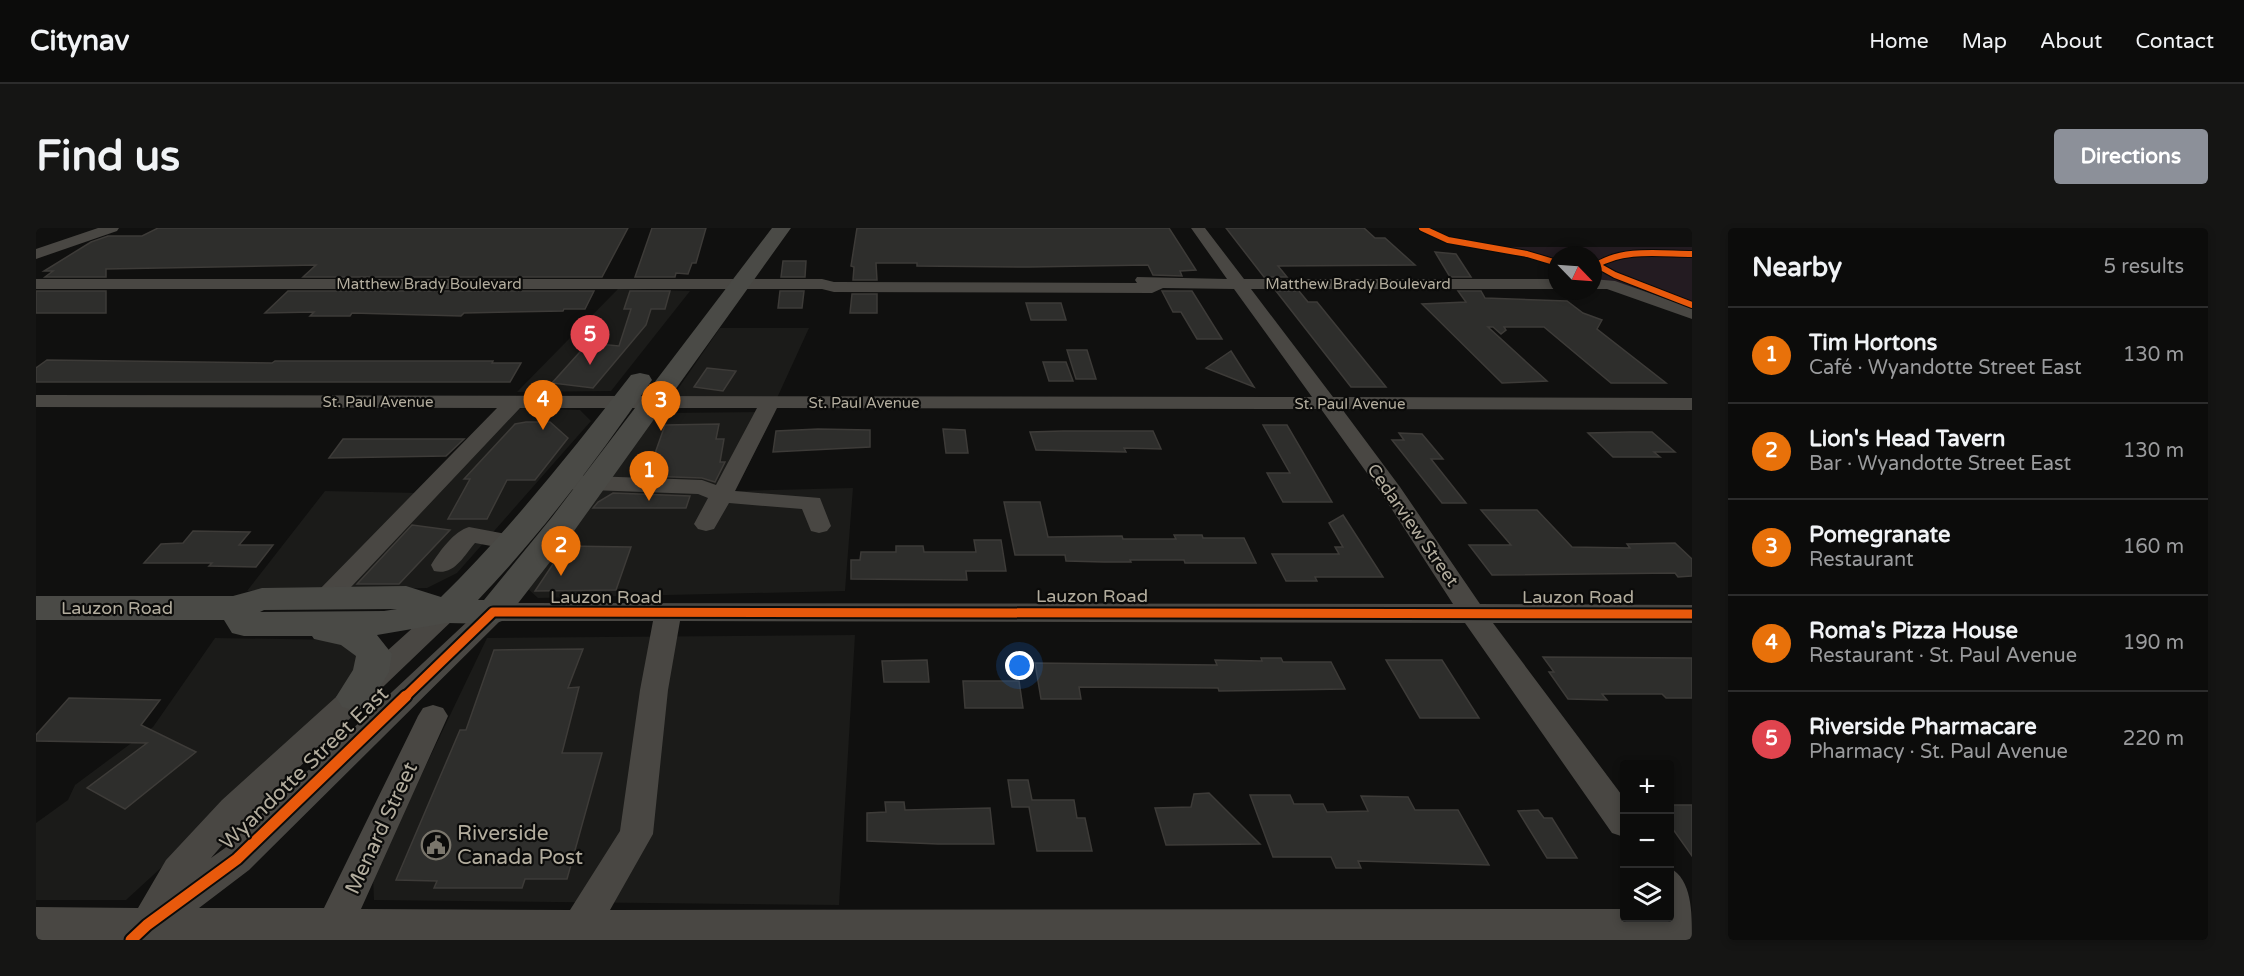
<!DOCTYPE html>
<meta charset="utf-8">
<style>
:root{--surface:#0c0c0b;--page:#151514;--text:#f1f3f6;--muted:#9a9b9d;--line:#2c2c2c;--accent:#8c9099}
body{margin:0;font-family:"Varela Round",sans-serif;background:var(--page);color:var(--text)}
.controls{position:absolute;right:18px;bottom:18px;display:grid;overflow:hidden;border-radius:6px;box-shadow:0 3px 9px #0003}
.controls button{width:54px;height:54px;display:grid;place-items:center;padding:0;border:0;border-bottom:2px solid var(--line);background:var(--surface);color:var(--text);font:30px sans-serif}
.compass{position:absolute;left:1512px;top:18px;width:54px;height:54px;border-radius:50%;background:var(--surface);box-shadow:0 3px 9px #0003;rotate:115deg}
.you{position:absolute;left:984px;top:438px;width:21px;height:21px;margin:-15px;border:4px solid #fff;border-radius:50%;background:#1a73e8;box-shadow:0 0 0 9px #1a73e833}
.badge{display:grid;place-items:center;width:39px;height:39px;border-radius:50%;background:var(--accent);color:#fff;font-size:20px;font-weight:700}
.pin{position:absolute;translate:-50% -50px;filter:drop-shadow(0 2px 3px #0008)}
.pin::after{content:'';position:absolute;top:32px;width:21px;height:18px;background:inherit;clip-path:polygon(0 0,100% 0,50% 100%)}
.list{margin:0;padding:0;list-style:none}
h2{display:flex;justify-content:space-between;align-items:center;height:78px;margin:0;padding:0 24px;font-size:26px}
h2 small{font-size:20px;font-weight:400;color:var(--muted)}
.list li{display:grid;grid-template-columns:39px 1fr auto;gap:18px;align-items:center;box-sizing:border-box;height:96px;padding:0 24px;border-top:2px solid var(--line)}
.list b{display:block;font-size:22px;white-space:nowrap}
.list p{margin:0;font-size:20px;white-space:nowrap;color:var(--muted)}
.list em{font-size:20px;font-style:normal;color:var(--muted)}
.icon{flex:none;width:33px;height:33px;fill:none;stroke:currentColor;stroke-width:2;stroke-linecap:round;stroke-linejoin:round}
.map{position:relative;flex:none;width:1656px;height:712px;overflow:hidden;border-radius:6px}
header{display:flex;align-items:center;gap:36px;box-sizing:border-box;height:84px;padding:0 30px;background:var(--surface);border-bottom:2px solid var(--line)}
header strong{font-size:28px}
nav{display:flex;gap:33px;margin-inline-start:auto;font-size:21px}
.intro{display:flex;align-items:center;justify-content:space-between;box-sizing:border-box;height:144px;padding:0 36px}
h1{margin:0;font-size:42px}
.button{padding:15px 27px;border-radius:6px;background:var(--accent);color:#fff;font-size:21px;font-weight:700}
main{display:flex;gap:36px;padding:0 36px}
aside{flex:1;background:var(--surface);border-radius:6px;box-shadow:0 3px 9px #0003}
.map>svg:first-child{display:block}
</style>
<header>
<strong>Citynav</strong>
<nav><a>Home</a><a>Map</a><a>About</a><a>Contact</a></nav>
</header>
<div class="intro"><h1>Find us</h1><a class="button">Directions</a></div>
<main>
<div class="map">
<svg width="1656" height="712" viewBox="0 0 1656 712">
<rect width="100%" height="100%" fill="#10100f"/>
<!-- built -->
<g fill="#1b1b19">
<path d="M582,61L654,63L575,163L481,164Z"/>
<path d="M684,100H773L741,170L637,168Z"/>
<path d="M468,180L544,182L555,193L421,345L391,360L211,363L289,263L383,265Z"/>
<path d="M739,184L699,263L817,260L809,363L502,370L491,360L617,190L627,185Z"/>
<path d="M819,407L803,677L338,672L337,648L451,410Z"/>
<path d="M179,410L306,412L326,421L310,470L90,672H0V595L32,572L39,557L117,499Z"/>
</g>
<!-- green -->
<path fill="#231b21" d="M1466,19H1656V87L1557,52V27H1521V39Z"/>
<!-- building -->
<g fill="#2e2e2c" stroke="#3d3b38" stroke-width="1.5">
<path d="M122,0H592L566,49H267L280,37L70,41V49H9L17,43H8L55,14L72,8H106Z"/>
<path d="M616,0H670L660,35H656L652,46L640,45L639,49H599Z"/>
<path d="M821,0H1133L1160,42L1144,43L1146,48L1117,47L1112,37L993,39L881,38V35H840L841,52H817L818,39L815,38Z"/>
<path d="M1190,0H1328L1339,10H1349L1379,37L1242,38L1251,49H1228Z"/>
<path d="M1399,24L1420,26L1435,49H1414Z"/>
<path d="M747,33H770L769,49H745Z"/>
<rect x="0" y="63" width="70" height="22"/>
<path d="M252,63H558L549,81H528L527,83L428,85L425,88L316,85L314,88H274L278,84L229,85Z"/>
<path d="M594,63H634L629,81H615L610,97L557,160L516,155L552,115L583,118L595,81H588Z"/>
<path d="M744,63H768L766,80H742Z"/>
<path d="M1126,63H1156L1186,111H1161L1145,84H1137Z"/>
<path d="M1240,63H1263L1272,74H1281L1350,159H1315Z"/>
<path d="M1422,63H1445L1449,70L1531,73L1547,85L1566,92L1561,101L1630,155H1575L1508,99H1468L1470,102L1465,106L1457,99H1452L1511,153L1466,155L1386,76L1430,74Z"/>
<path d="M816,66H841V85H814Z"/>
<path d="M990,75H1025L1030,92H995Z"/>
<path d="M1031,122H1051L1060,151H1040Z"/>
<path d="M1195,123L1218,159L1170,140Z"/>
<path d="M11,132L236,135L239,133H457L456,135H485L474,154H0V140Z"/>
<path d="M1007,134H1030L1037,153H1013Z"/>
<path d="M671,140L700,143L687,163L658,159Z"/>
<path d="M490,194H514L532,210L499,252H471L451,291H412L434,251H428L479,196Z"/>
<path d="M683,196L680,211H688L684,234H689L679,254L666,250L611,248L629,197Z"/>
<path d="M1227,197H1251L1296,274H1247L1231,245H1254Z"/>
<path d="M782,201L834,202V219L737,224L740,203Z"/>
<path d="M907,201L929,202L932,225H910Z"/>
<path d="M1027,203H1117L1125,221L1088,220L1090,224L1000,222L994,204Z"/>
<path d="M1594,204H1616L1639,224H1618L1624,229H1577L1552,205Z"/>
<path d="M1363,205L1386,206L1407,231H1395L1430,275H1406L1356,212H1368Z"/>
<path d="M307,211H428L410,228L293,230Z"/>
<path d="M577,265L654,268L650,280H557L562,274Z"/>
<path d="M968,274H1004L1012,309L1086,308L1087,311H1140L1138,307H1166L1167,310H1208L1220,335H1149L1148,332H1094L1095,334H1068L1030,333L1029,327H979Z"/>
<path d="M1445,282H1501L1536,319L1594,320L1591,316L1639,315L1656,331V348L1642,349L1639,345L1456,347L1433,317H1475Z"/>
<path d="M1307,287L1347,349H1279L1281,353H1250L1236,326H1303L1299,319H1307L1293,295Z"/>
<path d="M376,297L414,302L363,356H321Z"/>
<path d="M157,303L214,304L203,317H237L220,339L173,338L176,335H108L125,316L147,315Z"/>
<path d="M938,312H965L970,343H930L931,352L815,351V332H824L825,324H860V318H887L888,324H940Z"/>
<path d="M529,318L595,319L580,362L499,363Z"/>
<path d="M547,421L532,460L543,459L526,525H566L531,651H489L486,660H398L401,653L360,652L424,502H430L458,422Z"/>
<path d="M1507,429L1656,430V470H1630L1626,466H1566L1571,472L1532,471L1513,444H1518Z"/>
<path d="M1225,430H1245L1247,434H1295L1309,461L1183,463L1182,460L1043,459L1045,471H1005L999,435L1181,437L1179,432L1226,433Z"/>
<path d="M891,432L893,454H848L846,433Z"/>
<path d="M1350,432H1406L1443,490H1384Z"/>
<path d="M927,453H983L987,480H929Z"/>
<path d="M33,470L124,472L105,497L160,524L89,581L51,560L111,515L0,513V507Z"/>
<path d="M972,552H992L996,572H1038L1041,590H1049L1056,623H1001L993,579H976Z"/>
<path d="M1173,565L1224,616L1130,617L1119,580L1155,579L1158,566Z"/>
<path d="M1214,567H1254L1258,576H1287L1291,584L1332,583L1325,568L1372,569L1379,582H1422L1453,637L1322,633L1325,640H1300L1295,629H1237Z"/>
<path d="M849,574H868L869,582L954,580L958,616H902L831,613V585L850,584Z"/>
<path d="M1634,577H1656V628L1634,597Z"/>
<path d="M1502,582L1508,590H1516L1541,630H1511L1482,583Z"/>
</g>
<g fill="none" stroke-linecap="round" stroke-linejoin="round">
<!-- minor -->
<g fill="#494743" fill-rule="evenodd">
<path d="M62,0H83L81,3L0,31V21Z"/>
<path d="M1155,0H1169L1208,51H1521V61H1215L1297,169L1656,170V182L1306,181L1364,259L1444,376L1656,377V395H1457L1588,570V609L1576,605L1429,395L644,393L632,462L617,606L574,682L1588,681V690H1634V640C1656,652 1656,683 1656,712H0V679L102,680L130,632L186,572L402,377L411,374L420,377L424,383L420,389L208,592L175,630L189,620L448,378L457,375L1417,376L1346,266L1285,181L741,180L699,263L784,270L795,298L791,303L783,305L775,303L766,281L693,275L678,301L670,303L662,301L658,296L672,270L662,266L527,261L519,259L516,254L519,249L527,247L666,252L680,257L721,180H484L299,376L290,379L281,376L277,370L281,364L461,180L0,179V167L1276,169L1198,61L1127,60L1116,65L798,64L786,61H0V51H786L798,54L1101,55L1099,52L1101,49L1191,51ZM464,393H617L604,462L584,603L534,682L325,681L412,488L407,480L397,477L387,480L382,488L288,680H163L213,642Z"/>
<path d="M1557,51L1579,53L1656,80V91L1571,61H1557Z"/>
<path d="M433,299L486,309L489,314L486,319L477,322L439,315C427,329 418,348 398,343L395,337C403,324 418,303 433,299Z"/>
</g>
<!-- major -->
<path fill="#4a4a46" fill-rule="evenodd" d="M736,0H755L538,303L469,392L457,396L411,395L341,407L356,426L353,444L332,479L319,483L306,479L300,469L317,442L320,428L305,417L278,411L276,408H208L196,405L188,392H0V368H197L226,360L370,358L405,369C475,300 535,224 595,147L604,145L613,147L616,152C564,228 506,305 442,372H448L516,289ZM361,381L348,383L224,384L228,382Z"/>
<!-- cycleway-far2 casing -->
<g stroke="#0b0b0a" stroke-width="8">
<g id="cycleway-far2">
<path d="M1386,0L1412,12L1491,26L1521,35"/>
<path d="M1656,26C1626,26 1587,20 1561,37L1579,47L1656,77"/>
</g>
</g>
<!-- cycleway-far1 casing -->
<g stroke="#0b0b0a" stroke-width="13">
<path id="cycleway-far1" d="M369,469L457,384L1656,386"/>
</g>
<!-- cycleway casing -->
<g stroke="#0b0b0a" stroke-width="15">
<path id="cycleway" d="M95,712L111,697L201,631L370,468"/>
</g>
<!-- cycleway-far2 -->
<use href="#cycleway-far2" stroke="#e8590c" stroke-width="6"/>
<!-- cycleway-far1 -->
<use href="#cycleway-far1" stroke="#e8590c" stroke-width="9"/>
<!-- cycleway -->
<use href="#cycleway" stroke="#e8590c" stroke-width="11"/>
</g>
<!-- icons -->
<defs>
<g id="civic-ring" transform="scale(1.5)"><circle r="9.5" fill="#0b0b0a" stroke="#7a766c" stroke-width="1.5"/><path d="M-.6-6.5H3V-4.5H.6V-3L4-1V1h2V6H-6V1h2V-1L-.6-3ZM-1.2 2.5V6h2.4V2.5Z" fill="#7a766c"/></g>
</defs>
<g fill-rule="evenodd">
<use href="#civic-ring" x="400" y="617"/>
</g>
<g text-anchor="middle" stroke-width="4.5" stroke-linejoin="round" paint-order="stroke">
<!-- far-street labels -->
<g font-size="15" fill="#b3ad9e" stroke="#0b0b0a">
<text x="393" y="61">Matthew Brady Boulevard</text>
<text x="1322" y="61">Matthew Brady Boulevard</text>
<text x="342" y="179">St. Paul Avenue</text>
<text x="828" y="180">St. Paul Avenue</text>
<text x="1314" y="181">St. Paul Avenue</text>
</g>
<!-- street labels -->
<g font-size="18" fill="#b3ad9e" stroke="#0b0b0a">
<text transform="translate(1377 297) rotate(55)" y="6">Cedarview Street</text>
<text x="1056" y="374">Lauzon Road</text>
<text x="570" y="375">Lauzon Road</text>
<text x="1542" y="375">Lauzon Road</text>
<text x="81" y="386">Lauzon Road</text>
</g>
<!-- near-street labels -->
<g font-size="21" fill="#b3ad9e" stroke="#0b0b0a">
<text transform="translate(268 540) rotate(-44)" y="7">Wyandotte Street East</text>
<text transform="translate(345 600) rotate(-65)" y="7">Menard Street</text>
</g>
<!-- near-poi labels -->
<g font-size="21" fill="#b3ad9e" stroke="#0b0b0a" text-anchor="start">
<text x="421" y="612">Riverside<tspan x="421" dy="24">Canada Post</tspan></text>
</g>
</g>
</svg>
<div class="controls">
<button>+</button>
<button>−</button>
<button><svg class="icon" aria-label="layers" viewBox="0 0 24 24"><path d="M12 4l9 5-9 5-9-5zM3 14l9 5 9-5"/></svg></button>
</div>
<svg class="compass" viewBox="-18 -18 36 36"><path d="M0-13l5 13h-10z" fill="#e53935"/><path d="M0 13l5-13h-10z" fill="#9a9b9d"/></svg>
<div class="you"></div>
<div class="pin badge" style="left:613px;top:273px;background:#e8710a">1</div>
<div class="pin badge" style="left:525px;top:348px;background:#e8710a">2</div>
<div class="pin badge" style="left:625px;top:203px;background:#e8710a">3</div>
<div class="pin badge" style="left:507px;top:202px;background:#e8710a">4</div>
<div class="pin badge" style="left:554px;top:137px;background:#e0444e">5</div>
</div>
<aside>
<h2>Nearby<small>5 results</small></h2>
<ul class="list">
<li><span class="badge" style="background:#e8710a">1</span><div><b>Tim Hortons</b><p>Café · Wyandotte Street East</p></div><em>130 m</em></li>
<li><span class="badge" style="background:#e8710a">2</span><div><b>Lion's Head Tavern</b><p>Bar · Wyandotte Street East</p></div><em>130 m</em></li>
<li><span class="badge" style="background:#e8710a">3</span><div><b>Pomegranate</b><p>Restaurant</p></div><em>160 m</em></li>
<li><span class="badge" style="background:#e8710a">4</span><div><b>Roma's Pizza House</b><p>Restaurant · St. Paul Avenue</p></div><em>190 m</em></li>
<li><span class="badge" style="background:#e0444e">5</span><div><b>Riverside Pharmacare</b><p>Pharmacy · St. Paul Avenue</p></div><em>220 m</em></li>
</ul>
</aside>
</main>
